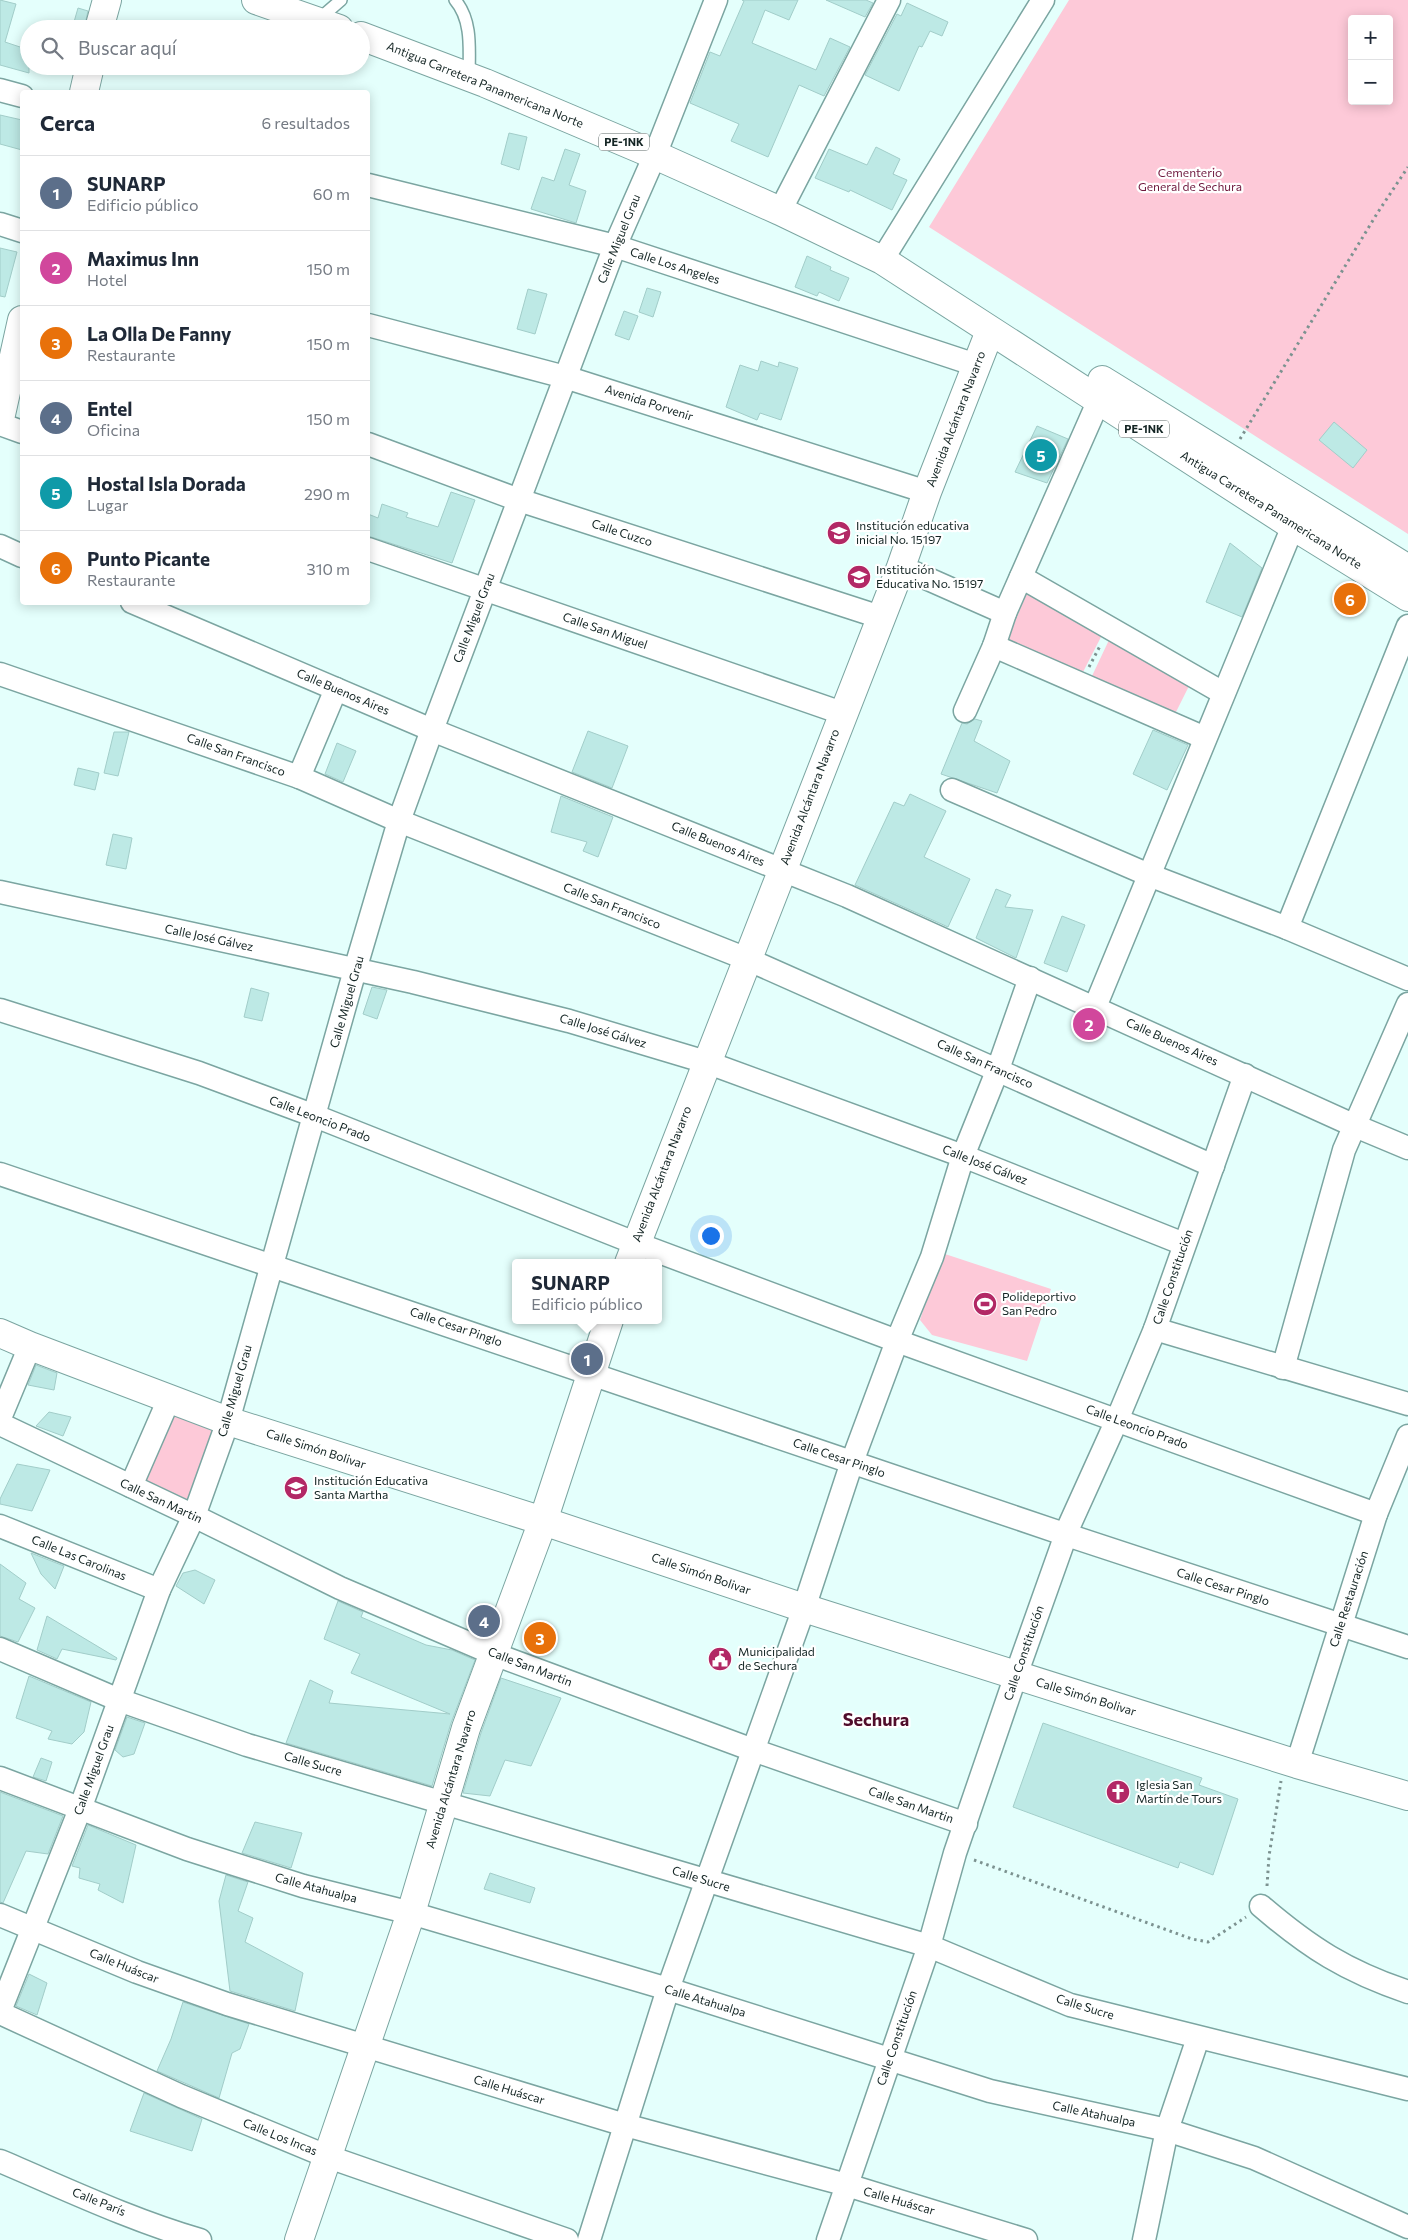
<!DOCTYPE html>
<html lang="es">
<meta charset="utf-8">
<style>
:root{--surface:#fff;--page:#f2f2f3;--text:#1f2937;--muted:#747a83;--line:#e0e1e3;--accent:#b22865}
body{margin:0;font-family:Commissioner,sans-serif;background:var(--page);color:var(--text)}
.controls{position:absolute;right:15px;top:15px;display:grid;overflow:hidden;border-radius:5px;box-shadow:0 2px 12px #0003}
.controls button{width:45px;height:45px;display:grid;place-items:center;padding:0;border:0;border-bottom:1px solid var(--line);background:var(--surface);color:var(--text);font:25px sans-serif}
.you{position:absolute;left:710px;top:1235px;width:18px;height:18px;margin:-12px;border:4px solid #fff;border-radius:50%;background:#1a73e8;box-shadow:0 0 0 8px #1a73e833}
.badge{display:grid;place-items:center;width:32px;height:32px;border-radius:50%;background:var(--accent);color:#fff;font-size:16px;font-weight:700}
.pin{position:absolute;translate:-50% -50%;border:2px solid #fff;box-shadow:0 1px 5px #0006}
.popup{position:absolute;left:512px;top:1259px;width:150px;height:65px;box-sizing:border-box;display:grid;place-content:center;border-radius:5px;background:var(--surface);filter:drop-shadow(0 1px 4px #0005);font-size:16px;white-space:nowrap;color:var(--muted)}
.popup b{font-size:19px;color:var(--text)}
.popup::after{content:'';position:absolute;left:50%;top:100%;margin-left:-10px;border:10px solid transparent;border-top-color:var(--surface)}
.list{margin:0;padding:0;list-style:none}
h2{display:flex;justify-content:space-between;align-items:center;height:65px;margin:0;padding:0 20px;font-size:21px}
h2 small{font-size:16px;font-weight:400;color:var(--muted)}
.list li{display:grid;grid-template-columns:32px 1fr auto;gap:15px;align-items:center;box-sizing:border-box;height:75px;padding:0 20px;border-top:1px solid var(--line)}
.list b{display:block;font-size:19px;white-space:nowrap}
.list p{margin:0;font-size:16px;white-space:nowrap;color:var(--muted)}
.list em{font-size:16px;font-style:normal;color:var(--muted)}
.icon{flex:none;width:28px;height:28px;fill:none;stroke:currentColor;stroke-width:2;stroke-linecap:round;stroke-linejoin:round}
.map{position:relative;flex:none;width:1408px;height:2240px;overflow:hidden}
.search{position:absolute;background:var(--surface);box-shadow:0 2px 12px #0003;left:20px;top:20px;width:350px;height:55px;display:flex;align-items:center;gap:12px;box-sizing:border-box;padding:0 18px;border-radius:28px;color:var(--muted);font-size:19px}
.panel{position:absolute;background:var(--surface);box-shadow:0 2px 12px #0003;left:20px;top:90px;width:350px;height:515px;border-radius:5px}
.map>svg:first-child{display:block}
</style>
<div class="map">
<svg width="1408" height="2240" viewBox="0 0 1408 2240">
<rect width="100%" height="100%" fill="#e4fffc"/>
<!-- green -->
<g fill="#fdc9d8" fill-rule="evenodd">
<path d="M1069,0H1408V534L929,227ZM1352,19H1389V101H1352Z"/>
<path d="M1027,593L1102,635L1082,674L1006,642Z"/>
<path d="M1109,640L1190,684L1174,716L1092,676Z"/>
<path d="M942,1253L1051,1289L1027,1361L932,1335L920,1320Z"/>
<path d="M173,1414L218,1430L192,1503L146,1482Z"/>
</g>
<!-- building -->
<g fill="#bde9e5" stroke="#a2cdc9">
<path d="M0,0L16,4L5,42L29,50V73L0,65Z"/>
<path d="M742,0H798L789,20L765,10L752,43L816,70L830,38L850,47L824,96L799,85L768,157L731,141L739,124L690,103L710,52L720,56L744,1Z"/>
<path d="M826,0H866L873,3L865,17Z"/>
<path d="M907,3L948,22L942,36L930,31L922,47L919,46L899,91L865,75L897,14L901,16Z"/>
<path d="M78,8L88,11L84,29H72Z"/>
<path d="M0,115L22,120V150L0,144Z"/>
<path d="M509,133L527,137L519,170L501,164Z"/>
<path d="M876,147L900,159L893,174L907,180L892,210L850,190L849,192L815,178L829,149L867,165Z"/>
<path d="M565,149L580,154L569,185L586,191L576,223L531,209L542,177L554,181Z"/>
<path d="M0,248L17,252L5,297L0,296Z"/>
<path d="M807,256L831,267L830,270L849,278L839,301L819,292L817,296L795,287Z"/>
<path d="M647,288L661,292L653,317L639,312Z"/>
<path d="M528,289L547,294L535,334L517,329Z"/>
<path d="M624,311L638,316L629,340L615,335Z"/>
<path d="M761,361L778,367L779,362L798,368L781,420L760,413L757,420L726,407L740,365L758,371Z"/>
<path d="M1334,422L1367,450L1353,468L1319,440Z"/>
<path d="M1037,426L1068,439L1047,483L1015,472Z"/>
<path d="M451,492L475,500L452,563L368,536V514L378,518L382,504L408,513L406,517L438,527Z"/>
<path d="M1230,543L1262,568L1242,617L1206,602Z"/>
<path d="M975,719L982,721L974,741L1010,761L997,793L941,774L962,723L967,724Z"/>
<path d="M1153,730L1188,745L1167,790L1133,774Z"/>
<path d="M588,731L628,746L612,788L572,772Z"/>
<path d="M114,732H129L118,776L104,773Z"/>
<path d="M337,743L356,751L343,782L325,774Z"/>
<path d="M78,768L99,773L95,790L74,785Z"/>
<path d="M910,794L946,811L924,857L970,879L948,927L855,885L894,802L904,806Z"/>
<path d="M561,796L613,817L598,857L583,851L587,842L551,832Z"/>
<path d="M113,834L132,838L126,869L106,865Z"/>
<path d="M996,889L1011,895L1005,907L1033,910L1016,958L976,938Z"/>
<path d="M1062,916L1085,925L1067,972L1044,963Z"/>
<path d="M372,987L387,990L377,1019L363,1014Z"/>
<path d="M251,988L269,993L262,1021L244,1017Z"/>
<path d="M36,1365L57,1373L54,1390L28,1385Z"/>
<path d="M49,1412L71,1417L63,1436L36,1426Z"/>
<path d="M17,1464L50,1470L32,1511L0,1504V1499Z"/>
<path d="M31,1553L64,1566L55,1589L41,1574Z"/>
<path d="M0,1564L26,1583L19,1599L35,1608L18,1642L0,1636Z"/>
<path d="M195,1570L215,1580L204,1604L176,1586L183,1573Z"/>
<path d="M338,1601L363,1612L361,1617L426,1645L452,1650L475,1660L451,1723L432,1786L286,1743L310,1680L333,1691L329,1703L450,1714L351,1673L360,1654L324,1639Z"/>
<path d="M47,1616L117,1658L116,1660L62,1649L57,1659L37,1650Z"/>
<path d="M29,1676L91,1702L84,1732L72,1744L48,1739L52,1731L16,1718Z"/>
<path d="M501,1678L561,1698L531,1766L505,1760L490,1796L463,1793L481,1733Z"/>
<path d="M127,1717L145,1723L134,1754L123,1757L115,1750Z"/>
<path d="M1043,1723L1202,1778L1199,1785L1238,1799L1213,1875L1180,1862L1178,1868L1013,1807Z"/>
<path d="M41,1758L52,1762L46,1781L33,1777Z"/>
<path d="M0,1792L63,1816L48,1854L26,1851L3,1903L0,1902Z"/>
<path d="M255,1822L302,1833L291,1868L242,1853Z"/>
<path d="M88,1825L136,1845L123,1903L98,1890L100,1884L79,1878L80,1868L72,1866Z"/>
<path d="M490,1873L535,1888L530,1903L484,1889Z"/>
<path d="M226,1875L248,1882L238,1911L253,1918L245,1942L303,1973L295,2011L230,1991L219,1901Z"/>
<path d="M29,1974L47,1983L37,2015L16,2006Z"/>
<path d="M183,2002L249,2024L240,2049L232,2053L219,2098L157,2071L171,2039Z"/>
<path d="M144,2093L202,2119L192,2151L130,2131Z"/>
</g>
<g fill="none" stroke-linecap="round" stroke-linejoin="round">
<!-- lane casing -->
<g stroke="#7ba5a1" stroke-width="14">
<g id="lane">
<path d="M455,0C473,21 469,51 469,77"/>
<path d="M318,20L341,0"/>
</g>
</g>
<!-- street casing -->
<g stroke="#7ba5a1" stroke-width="25">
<g id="street">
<path d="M0,90L22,96"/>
<path d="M368,185L615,246L976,365"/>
<path d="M780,211L889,0"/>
<path d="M0,224L22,231"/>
<path d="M882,260L1043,0"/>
<path d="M368,325L565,377L927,492"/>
<path d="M0,424L22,432"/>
<path d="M368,444L519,500L880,617"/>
<path d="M0,546L22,556"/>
<path d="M368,549L842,713"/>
<path d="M901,567L1005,613"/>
<path d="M1021,577L1223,693"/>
<path d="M132,602L432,730L847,896L1353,1125L1408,1148"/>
<path d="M994,646L1205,738"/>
<path d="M0,674L299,777L399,821L747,959L1213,1166"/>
<path d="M965,711L994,646L1005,613L1099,400"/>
<path d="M299,777L336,689"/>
<path d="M952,790L1149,875L1287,928L1408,979"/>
<path d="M0,892L413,982L569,1021L706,1062L963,1156L1184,1244"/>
<path d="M1287,928L1408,626"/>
<path d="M1095,1007L1293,526L1301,513"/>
<path d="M0,1010L199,1073L315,1116L635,1243L897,1341L1376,1514"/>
<path d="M0,1174L1067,1535L1408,1647"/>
<path d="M1155,1329L1408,1404"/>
<path d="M1283,1368L1344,1150L1408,1004"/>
<path d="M0,1418L30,1346"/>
<path d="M0,1424L194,1516L340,1588L494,1654L753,1750L966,1824"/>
<path d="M131,1486L169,1399"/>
<path d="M0,1526L159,1590"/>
<path d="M0,1649L119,1700L247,1745L929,1946L1070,2005L1408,2089"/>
<path d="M1297,1764L1376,1514L1408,1436"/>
<path d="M0,1778L187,1849L303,1886L411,1913L668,1989L990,2091L1167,2130L1254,2158L1408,2227"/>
<path d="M1261,1906C1310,1948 1346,1971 1408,1992"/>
<path d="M0,1915L137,1972L227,2004L625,2125L847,2185L1026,2240"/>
<path d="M0,2011L80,1809L159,1590L194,1516L228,1421L355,970L399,821L432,730L615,246L655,155L716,0"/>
<path d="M0,2013L181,2096L326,2156L567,2240"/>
<path d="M0,2161C66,2189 131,2220 200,2240"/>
<path d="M589,2240L668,1989L804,1608L852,1462L897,1341L932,1257L963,1156L998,1069L1030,978"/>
<path d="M828,2240L929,1946L955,1853L1016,1675L1069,1526L1117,1420L1155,1329L1245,1075"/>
<path d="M1144,2240L1167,2130L1198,2038"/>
</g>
</g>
<!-- secondary casing -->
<g stroke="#7ba5a1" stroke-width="30">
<g id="secondary">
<path d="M99,29L107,0"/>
<path d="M84,92L90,66"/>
<path d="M0,419L22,320"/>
<path d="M629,1263L901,567L927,492L990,331"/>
<path d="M0,1333L30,1346L228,1421L543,1521L804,1608L1297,1764L1408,1796"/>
<path d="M299,2240L411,1913L466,1728L543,1521L609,1320"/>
</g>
</g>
<!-- primary casing -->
<g stroke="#7ba5a1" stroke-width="30">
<g id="primary">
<path d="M256,0L339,29"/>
<path d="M361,36L485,83L655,155L780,211L882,260L1293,526L1408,597"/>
<path d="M1102,380L1408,569"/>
</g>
</g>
<!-- path -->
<g stroke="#7c9290" stroke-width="3" stroke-dasharray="2.5 4" stroke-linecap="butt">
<path d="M1240,439L1378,212L1408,167"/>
<path d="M1089,667L1100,646"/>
<path d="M974,1860L1192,1939L1208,1942L1246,1917"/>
<path d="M1267,1886L1269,1856L1281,1781"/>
</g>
<!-- lane -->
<use href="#lane" stroke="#fff" stroke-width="11"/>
<!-- street -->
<use href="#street" stroke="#fff" stroke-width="22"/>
<!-- secondary -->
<use href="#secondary" stroke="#fff" stroke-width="28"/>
<!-- primary -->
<use href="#primary" stroke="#fff" stroke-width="28"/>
</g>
<!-- icons -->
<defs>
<g id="school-disc" transform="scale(1.25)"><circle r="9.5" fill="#b22865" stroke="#fff"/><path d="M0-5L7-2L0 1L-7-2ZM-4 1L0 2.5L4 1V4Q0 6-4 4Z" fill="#fff"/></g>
<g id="stadium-disc" transform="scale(1.25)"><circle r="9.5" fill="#b22865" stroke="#fff"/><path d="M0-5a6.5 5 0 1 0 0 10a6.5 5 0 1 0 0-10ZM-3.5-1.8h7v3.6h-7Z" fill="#fff"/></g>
<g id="civic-disc" transform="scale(1.25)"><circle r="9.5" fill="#b22865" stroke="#fff"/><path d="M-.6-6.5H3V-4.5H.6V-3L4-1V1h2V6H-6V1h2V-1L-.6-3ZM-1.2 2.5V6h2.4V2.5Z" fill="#fff"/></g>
<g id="church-disc" transform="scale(1.25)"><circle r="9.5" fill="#b22865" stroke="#fff"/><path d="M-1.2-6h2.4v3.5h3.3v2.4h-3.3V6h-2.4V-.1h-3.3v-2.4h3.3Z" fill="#fff"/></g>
</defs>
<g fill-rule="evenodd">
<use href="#school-disc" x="839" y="533"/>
<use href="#school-disc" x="859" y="577"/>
<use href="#stadium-disc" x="985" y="1304"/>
<use href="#school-disc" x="296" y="1488"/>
<use href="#civic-disc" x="720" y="1659"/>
<use href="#church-disc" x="1118" y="1792"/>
</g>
<g text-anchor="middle" stroke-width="4.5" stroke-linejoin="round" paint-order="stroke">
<!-- shield labels -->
<g fill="#fff" stroke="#5a6665" stroke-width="1">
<rect x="599" y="133.5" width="50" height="17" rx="4"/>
<rect x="1119" y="420.5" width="50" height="17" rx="4"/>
</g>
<g font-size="11" font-weight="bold" fill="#132423">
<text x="624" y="146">PE-1NK</text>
<text x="1144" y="433">PE-1NK</text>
</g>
<!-- street labels -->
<g font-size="12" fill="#132423" stroke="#fff">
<text transform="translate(485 85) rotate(22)" y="4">Antigua Carretera Panamericana Norte</text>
<text transform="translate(619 239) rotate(-68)" y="4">Calle Miguel Grau</text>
<text transform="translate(675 266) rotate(18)" y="4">Calle Los Angeles</text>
<text transform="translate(649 403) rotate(18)" y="4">Avenida Porvenir</text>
<text transform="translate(956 419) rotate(-69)" y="4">Avenida Alcántara Navarro</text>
<text transform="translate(1271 510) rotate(32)" y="4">Antigua Carretera Panamericana Norte</text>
<text transform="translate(622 533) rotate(18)" y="4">Calle Cuzco</text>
<text transform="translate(474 618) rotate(-69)" y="4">Calle Miguel Grau</text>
<text transform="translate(605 631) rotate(19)" y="4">Calle San Miguel</text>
<text transform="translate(343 692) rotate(23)" y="4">Calle Buenos Aires</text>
<text transform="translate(236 755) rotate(20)" y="4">Calle San Francisco</text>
<text transform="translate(810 797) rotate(-69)" y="4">Avenida Alcántara Navarro</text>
<text transform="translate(718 844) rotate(22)" y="4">Calle Buenos Aires</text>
<text transform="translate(612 906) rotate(22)" y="4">Calle San Francisco</text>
<text transform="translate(209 938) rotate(12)" y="4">Calle José Gálvez</text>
<text transform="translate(347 1002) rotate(-74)" y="4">Calle Miguel Grau</text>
<text transform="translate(603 1031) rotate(17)" y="4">Calle José Gálvez</text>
<text transform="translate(1172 1042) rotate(24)" y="4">Calle Buenos Aires</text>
<text transform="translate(985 1064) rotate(24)" y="4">Calle San Francisco</text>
<text transform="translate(320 1119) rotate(21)" y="4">Calle Leoncio Prado</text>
<text transform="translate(985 1165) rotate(21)" y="4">Calle José Gálvez</text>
<text transform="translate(662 1174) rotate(-69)" y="4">Avenida Alcántara Navarro</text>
<text transform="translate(1173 1277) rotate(-71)" y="4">Calle Constitución</text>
<text transform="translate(456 1327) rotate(19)" y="4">Calle Cesar Pinglo</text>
<text transform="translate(235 1391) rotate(-74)" y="4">Calle Miguel Grau</text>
<text transform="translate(1137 1427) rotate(20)" y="4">Calle Leoncio Prado</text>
<text transform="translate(316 1449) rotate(18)" y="4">Calle Simón Bolivar</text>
<text transform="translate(839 1458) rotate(19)" y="4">Calle Cesar Pinglo</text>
<text transform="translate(161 1501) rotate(25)" y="4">Calle San Martin</text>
<text transform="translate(79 1558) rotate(22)" y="4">Calle Las Carolinas</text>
<text transform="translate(701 1574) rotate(19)" y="4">Calle Simón Bolivar</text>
<text transform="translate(1223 1587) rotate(18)" y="4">Calle Cesar Pinglo</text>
<text transform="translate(1349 1599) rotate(-72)" y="4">Calle Restauración</text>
<text transform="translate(1024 1653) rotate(-71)" y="4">Calle Constitución</text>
<text transform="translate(530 1667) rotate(21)" y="4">Calle San Martin</text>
<text transform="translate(1086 1697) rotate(17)" y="4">Calle Simón Bolivar</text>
<text transform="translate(313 1764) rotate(16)" y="4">Calle Sucre</text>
<text transform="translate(94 1770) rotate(-70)" y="4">Calle Miguel Grau</text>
<text transform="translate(451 1779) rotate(-73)" y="4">Avenida Alcántara Navarro</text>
<text transform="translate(911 1805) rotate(19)" y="4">Calle San Martin</text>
<text transform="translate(701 1879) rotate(17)" y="4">Calle Sucre</text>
<text transform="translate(316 1888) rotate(15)" y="4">Calle Atahualpa</text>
<text transform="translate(124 1966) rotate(22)" y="4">Calle Huáscar</text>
<text transform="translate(705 2001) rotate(17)" y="4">Calle Atahualpa</text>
<text transform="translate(1085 2007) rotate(17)" y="4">Calle Sucre</text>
<text transform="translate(897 2038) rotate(-71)" y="4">Calle Constitución</text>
<text transform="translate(509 2090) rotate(17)" y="4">Calle Huáscar</text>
<text transform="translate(1094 2114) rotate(12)" y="4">Calle Atahualpa</text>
<text transform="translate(280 2137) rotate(22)" y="4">Calle Los Incas</text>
<text transform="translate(899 2201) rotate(16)" y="4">Calle Huáscar</text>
<text transform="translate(99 2202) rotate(22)" y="4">Calle París</text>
</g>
<!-- park labels -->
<g font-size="12" fill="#6e183d" stroke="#fff">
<text x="1190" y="177">Cementerio<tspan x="1190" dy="14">General de Sechura</tspan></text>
</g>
<!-- poi labels -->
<g font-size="12" fill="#132423" stroke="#fff" text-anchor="start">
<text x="856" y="530">Institución educativa<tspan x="856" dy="14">inicial No. 15197</tspan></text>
<text x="876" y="574">Institución<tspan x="876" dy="14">Educativa No. 15197</tspan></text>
<text x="1002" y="1301">Polideportivo<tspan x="1002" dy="14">San Pedro</tspan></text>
<text x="314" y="1485">Institución Educativa<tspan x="314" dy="14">Santa Martha</tspan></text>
<text x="738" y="1656">Municipalidad<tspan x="738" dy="14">de Sechura</tspan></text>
<text x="1136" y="1789">Iglesia San<tspan x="1136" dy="14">Martín de Tours</tspan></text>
</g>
<!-- district labels -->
<g font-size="18" font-weight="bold" fill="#500d2b" stroke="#fff">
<text x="876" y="1726">Sechura</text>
</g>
</g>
</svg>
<div class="controls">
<button>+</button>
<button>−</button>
</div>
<div class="you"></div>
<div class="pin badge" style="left:587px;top:1359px;background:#5c6f8a">1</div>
<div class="popup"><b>SUNARP</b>Edificio público</div>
<div class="pin badge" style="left:1089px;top:1024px;background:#d1479c">2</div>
<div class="pin badge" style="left:540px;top:1638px;background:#e8710a">3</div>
<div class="pin badge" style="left:484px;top:1621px;background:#5c6f8a">4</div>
<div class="pin badge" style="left:1041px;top:455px;background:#0f9aa8">5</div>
<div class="pin badge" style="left:1350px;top:599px;background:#e8710a">6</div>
<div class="search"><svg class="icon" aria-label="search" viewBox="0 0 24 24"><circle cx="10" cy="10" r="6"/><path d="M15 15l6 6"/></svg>Buscar aquí</div>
<section class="panel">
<h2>Cerca<small>6 resultados</small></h2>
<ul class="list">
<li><span class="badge" style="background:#5c6f8a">1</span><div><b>SUNARP</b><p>Edificio público</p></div><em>60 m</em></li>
<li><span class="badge" style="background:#d1479c">2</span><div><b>Maximus Inn</b><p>Hotel</p></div><em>150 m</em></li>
<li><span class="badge" style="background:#e8710a">3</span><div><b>La Olla De Fanny</b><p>Restaurante</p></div><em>150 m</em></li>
<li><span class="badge" style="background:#5c6f8a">4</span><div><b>Entel</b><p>Oficina</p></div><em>150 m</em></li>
<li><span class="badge" style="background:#0f9aa8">5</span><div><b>Hostal Isla Dorada</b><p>Lugar</p></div><em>290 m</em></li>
<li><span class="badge" style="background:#e8710a">6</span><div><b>Punto Picante</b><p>Restaurante</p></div><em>310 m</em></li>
</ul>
</section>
</div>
